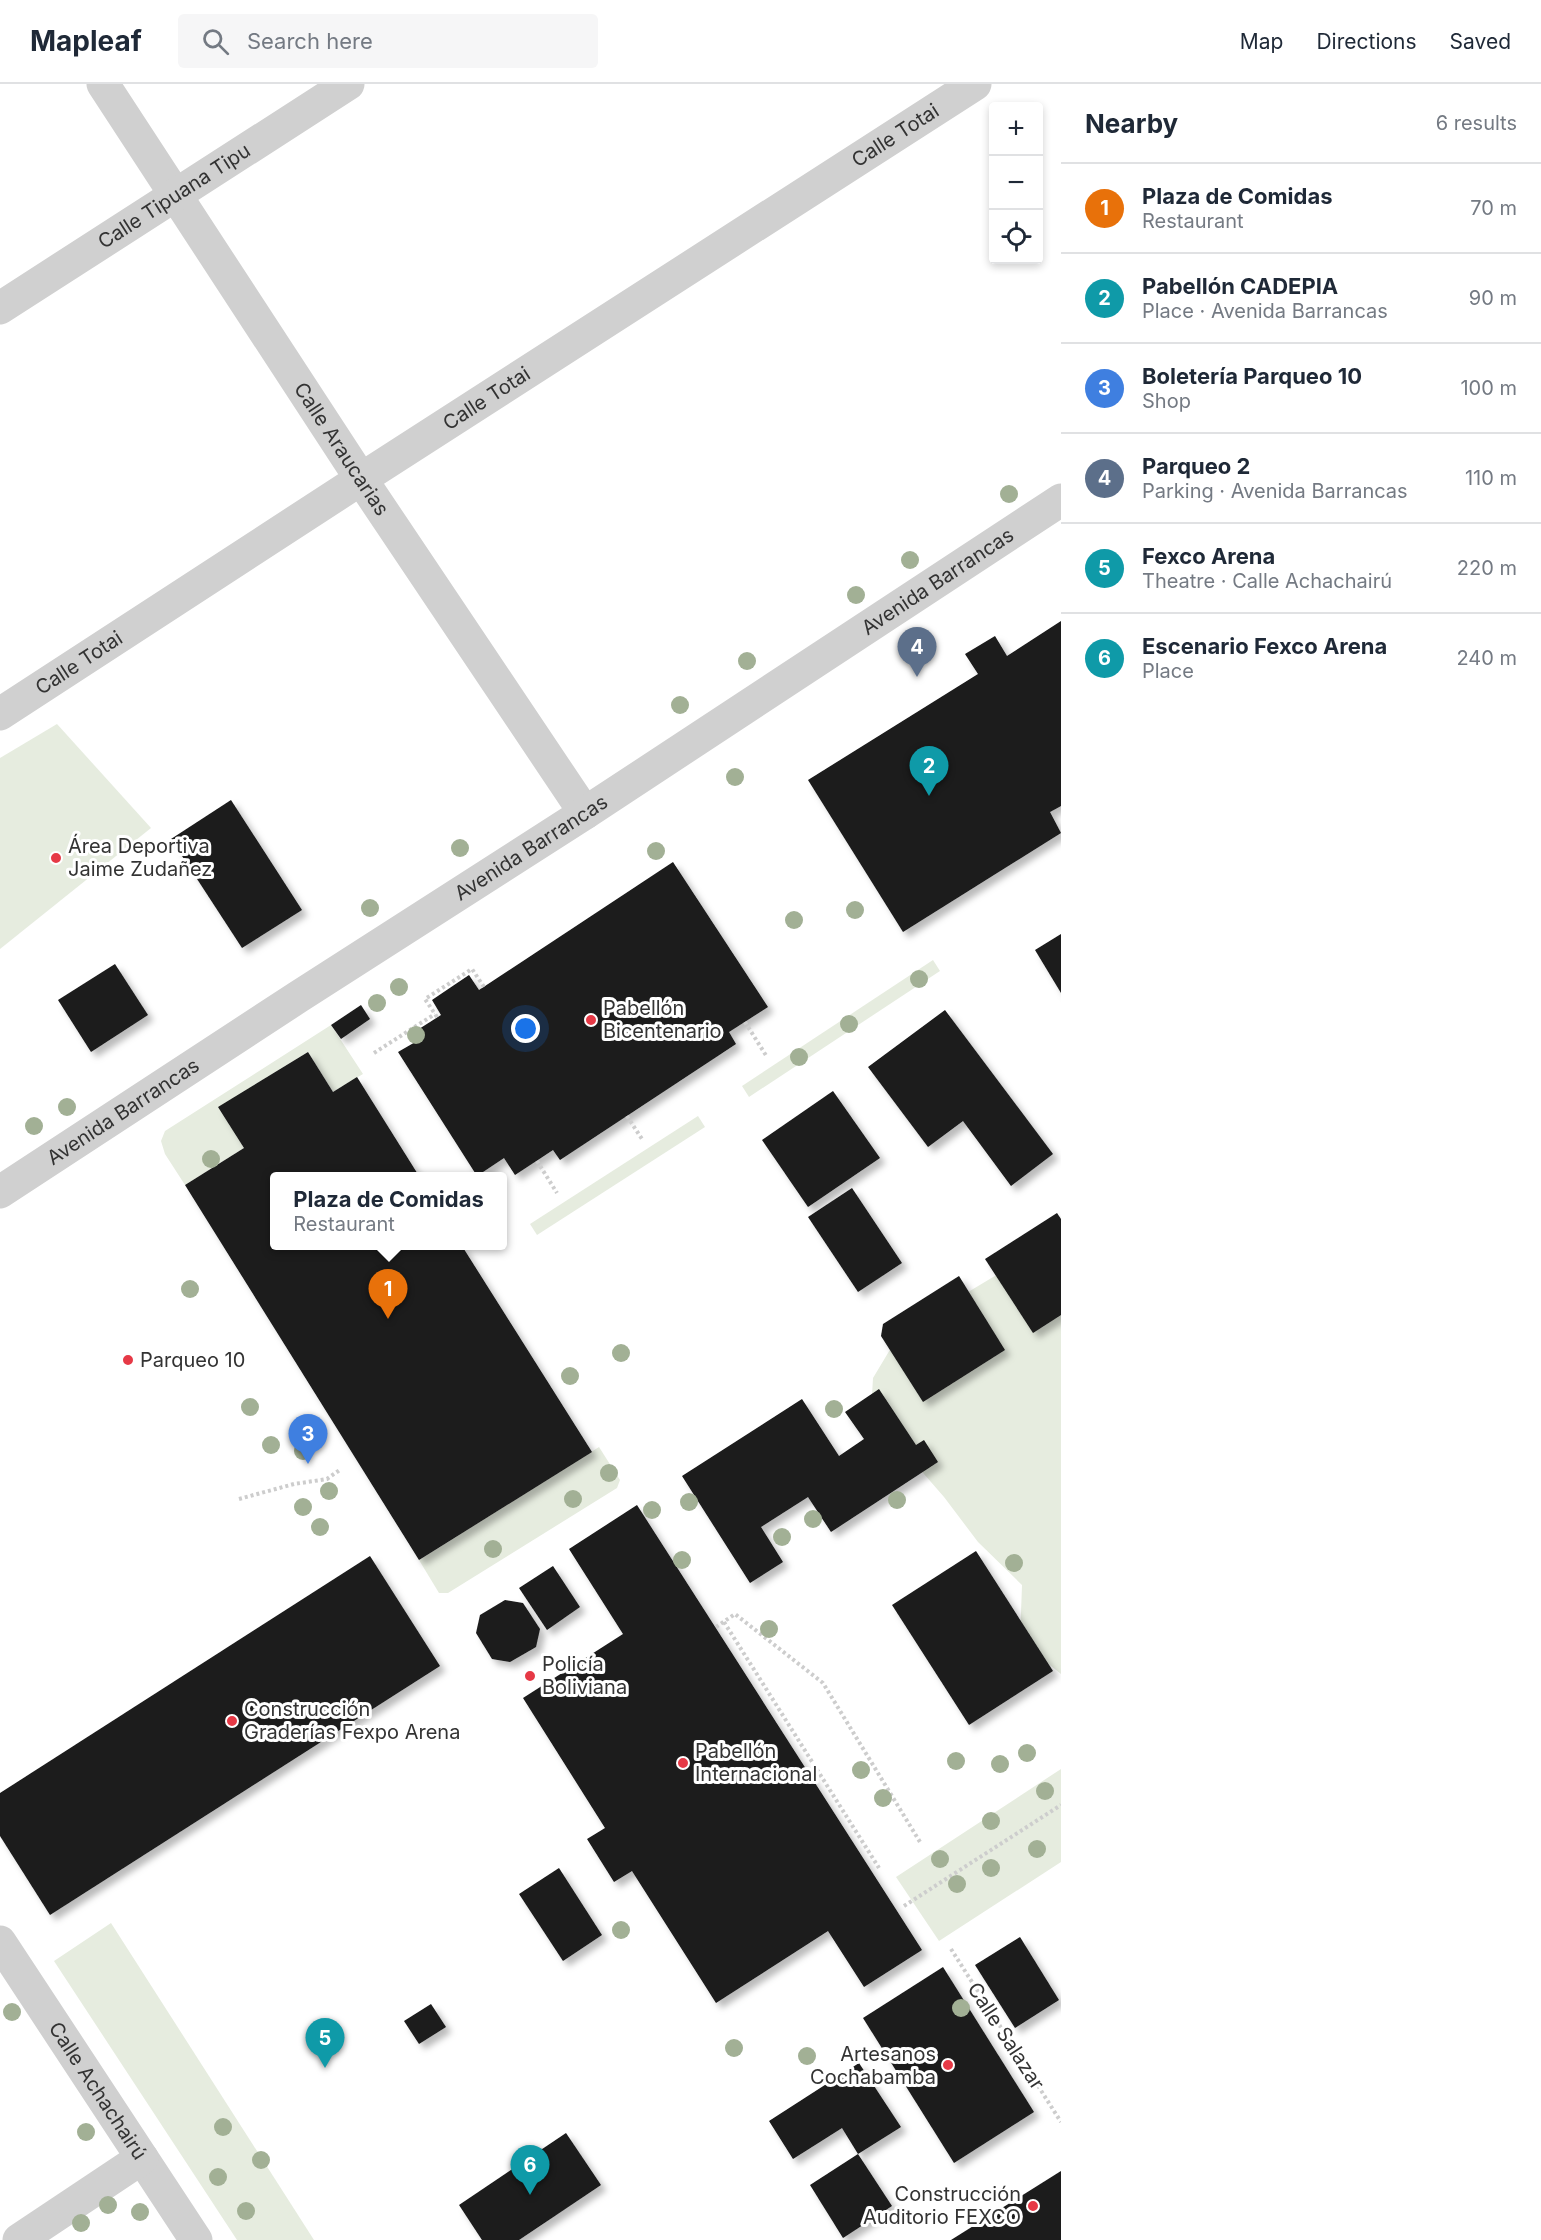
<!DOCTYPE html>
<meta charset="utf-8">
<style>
:root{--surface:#fff;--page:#f6f6f7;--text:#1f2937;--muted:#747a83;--line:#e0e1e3;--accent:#e63946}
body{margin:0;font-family:Inter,sans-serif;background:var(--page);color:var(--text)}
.controls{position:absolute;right:18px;top:18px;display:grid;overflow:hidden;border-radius:6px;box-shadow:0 3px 9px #0003}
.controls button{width:54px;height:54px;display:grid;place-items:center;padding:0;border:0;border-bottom:2px solid var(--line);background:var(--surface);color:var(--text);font:30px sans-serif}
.you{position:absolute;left:526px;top:945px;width:21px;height:21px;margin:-15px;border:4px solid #fff;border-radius:50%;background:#1a73e8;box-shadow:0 0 0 9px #1a73e833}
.badge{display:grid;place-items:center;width:39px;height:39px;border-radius:50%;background:var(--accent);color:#fff;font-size:20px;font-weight:700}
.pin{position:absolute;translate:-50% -50px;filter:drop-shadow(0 2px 3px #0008)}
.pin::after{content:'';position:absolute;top:32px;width:21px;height:18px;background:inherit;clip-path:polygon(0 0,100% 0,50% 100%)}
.popup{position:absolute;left:270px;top:1088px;width:237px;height:78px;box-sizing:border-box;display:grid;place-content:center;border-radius:6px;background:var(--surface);filter:drop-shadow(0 2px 4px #0005);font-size:20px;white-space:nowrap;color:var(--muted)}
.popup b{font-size:22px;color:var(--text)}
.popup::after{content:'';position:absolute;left:50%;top:100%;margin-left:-12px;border:12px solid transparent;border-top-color:var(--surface)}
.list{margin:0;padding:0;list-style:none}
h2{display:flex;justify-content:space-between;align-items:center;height:78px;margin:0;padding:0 24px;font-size:26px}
h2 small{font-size:20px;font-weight:400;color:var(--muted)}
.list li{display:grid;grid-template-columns:39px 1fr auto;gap:18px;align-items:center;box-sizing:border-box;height:90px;padding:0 24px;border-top:2px solid var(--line)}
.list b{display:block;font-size:22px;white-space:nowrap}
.list p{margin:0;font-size:20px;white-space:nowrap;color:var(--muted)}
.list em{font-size:20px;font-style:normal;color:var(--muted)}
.icon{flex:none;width:33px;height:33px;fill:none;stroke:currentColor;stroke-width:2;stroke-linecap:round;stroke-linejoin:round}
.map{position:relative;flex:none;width:1061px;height:2156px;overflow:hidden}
header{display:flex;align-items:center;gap:36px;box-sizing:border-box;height:84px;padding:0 30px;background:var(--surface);border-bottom:2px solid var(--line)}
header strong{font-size:28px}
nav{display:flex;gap:33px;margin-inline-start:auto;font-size:21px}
.search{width:420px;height:54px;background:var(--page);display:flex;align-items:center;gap:15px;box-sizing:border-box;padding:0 21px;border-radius:6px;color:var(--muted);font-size:22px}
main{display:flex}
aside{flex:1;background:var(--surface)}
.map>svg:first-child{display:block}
</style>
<header>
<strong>Mapleaf</strong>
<div class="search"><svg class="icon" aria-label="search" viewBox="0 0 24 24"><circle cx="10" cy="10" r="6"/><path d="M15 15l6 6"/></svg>Search here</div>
<nav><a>Map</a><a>Directions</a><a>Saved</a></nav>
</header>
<main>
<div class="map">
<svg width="1061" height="2156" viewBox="0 0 1061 2156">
<defs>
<filter id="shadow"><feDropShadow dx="5.5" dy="5.5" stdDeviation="3" flood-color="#0004"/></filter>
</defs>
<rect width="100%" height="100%" fill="#fff"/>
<!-- green -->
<g fill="#e6ecdf">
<path d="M57,640L151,744L0,865V674Z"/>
<path d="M933,876L940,887L749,1013L742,1002Z"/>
<path d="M331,941L363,990L333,1008L308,968L219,1023L244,1064L185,1101L165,1070L161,1057L165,1047Z"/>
<path d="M698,1032L705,1043L537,1151L530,1140Z"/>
<path d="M1048,1160L1061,1164V1590L1020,1557L1022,1501L978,1458L944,1413L871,1329L873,1294L900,1249Z"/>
<path d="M599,1363L620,1396L617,1404L448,1509H439L419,1476Z"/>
<path d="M1061,1685V1778L939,1857L896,1793Z"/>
<path d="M111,1839L314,2156H237L54,1877Z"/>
</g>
<!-- building -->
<g fill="#1a1a1a" filter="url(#shadow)">
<path d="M1061,537V722L1050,728L1061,749L903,848L808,696L978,590L965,570L995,552L1007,572Z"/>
<path d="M231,716L302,826L242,864L171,755Z"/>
<path d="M673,778L768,923L729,948L736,960L560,1076L553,1066L515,1091L504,1074L477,1092L398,968L424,953L419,945L441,931L432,916L469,891L479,906Z"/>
<path d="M1061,850V909L1035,866Z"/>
<path d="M115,880L148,931L91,968L58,916Z"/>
<path d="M361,921L370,935L341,955L331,941Z"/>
<path d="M945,926L1053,1070L1011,1102L963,1037L928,1063L868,983Z"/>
<path d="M308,968L333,1008L357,993L419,1092H274V1162H462L592,1368L419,1476L185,1101L244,1064L218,1023Z"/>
<path d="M833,1007L880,1074L808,1123L762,1056Z"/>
<path d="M852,1104L902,1179L858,1208L808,1133Z"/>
<path d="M1057,1129L1061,1135V1231L1033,1249L985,1175Z"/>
<path d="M959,1192L1005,1266L923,1318L881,1252L883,1240Z"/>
<path d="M879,1305L916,1361L924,1356L938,1378L831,1448L808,1413L761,1443L783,1478L750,1499L682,1392L802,1315L839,1372L864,1355L845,1328Z"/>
<path d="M637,1421L922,1866L864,1903L828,1847L716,1919L632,1787L614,1798L587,1755L605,1744L523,1614L623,1550L569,1465Z"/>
<path d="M976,1467L1053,1587L969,1641L892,1521Z"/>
<path d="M370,1472L440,1582L50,1831L0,1752V1709Z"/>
<path d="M553,1482L580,1523L547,1546L519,1504Z"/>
<path d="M505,1516L523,1519L540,1545L536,1563L510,1578L492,1575L476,1549L480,1531Z"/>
<path d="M559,1784L602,1851L563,1877L519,1810Z"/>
<path d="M1020,1853L1059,1916L1015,1944L975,1881Z"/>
<path d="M943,1883L1034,2028L954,2079L863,1934Z"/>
<path d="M431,1920L446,1943L419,1960L404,1937Z"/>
<path d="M859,1979L901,2043L858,2070L842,2044L793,2075L769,2037Z"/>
<path d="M566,2049L601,2101L519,2156H482L459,2121Z"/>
<path d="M858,2070L892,2122L843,2154L810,2101Z"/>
<path d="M1061,2087V2156H951Z"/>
</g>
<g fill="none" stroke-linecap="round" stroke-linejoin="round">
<!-- path -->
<g stroke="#cdcdcd" stroke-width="4" stroke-dasharray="3 3" stroke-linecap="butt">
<path d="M437,933L425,915L472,885L484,903"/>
<path d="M745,938L767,973"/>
<path d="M374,969L435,930"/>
<path d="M627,1032L642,1055"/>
<path d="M537,1077L557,1109"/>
<path d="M239,1415L294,1400L327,1395L341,1385"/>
<path d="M724,1538L879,1784"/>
<path d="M716,1543L735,1530L823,1599L920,1758"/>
<path d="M904,1822L1061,1721"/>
<path d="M951,1865L1061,2038"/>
</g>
<!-- minor -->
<g stroke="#d0d0d0" stroke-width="33">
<path id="s1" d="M103,0L361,395L585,729"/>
<path id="s2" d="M0,224L348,0"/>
<path id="s3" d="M0,630L361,395L975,0"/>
<path id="s4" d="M0,1858L196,2156"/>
<path d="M19,2156L142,2074"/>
</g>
<!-- tertiary -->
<path stroke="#d0d0d0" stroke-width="33" id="s5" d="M0,1108L298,913L585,729L1061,416"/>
</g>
<!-- trees -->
<g fill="#a2b095">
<circle cx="1009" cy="410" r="9"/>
<circle cx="910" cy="476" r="9"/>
<circle cx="856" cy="511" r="9"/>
<circle cx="747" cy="577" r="9"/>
<circle cx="680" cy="621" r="9"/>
<circle cx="735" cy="693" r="9"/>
<circle cx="460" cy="764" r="9"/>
<circle cx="656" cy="767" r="9"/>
<circle cx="370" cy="824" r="9"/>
<circle cx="855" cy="826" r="9"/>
<circle cx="794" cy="836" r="9"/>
<circle cx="919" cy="895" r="9"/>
<circle cx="399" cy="903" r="9"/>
<circle cx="377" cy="919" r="9"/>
<circle cx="849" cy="940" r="9"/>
<circle cx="416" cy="951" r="9"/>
<circle cx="799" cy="973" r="9"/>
<circle cx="67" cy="1023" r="9"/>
<circle cx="34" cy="1042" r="9"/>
<circle cx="211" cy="1075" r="9"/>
<circle cx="190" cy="1205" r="9"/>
<circle cx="621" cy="1269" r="9"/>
<circle cx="570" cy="1292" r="9"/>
<circle cx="250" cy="1323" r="9"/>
<circle cx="834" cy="1325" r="9"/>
<circle cx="271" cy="1361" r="9"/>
<circle cx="303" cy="1367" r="9"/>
<circle cx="609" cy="1389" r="9"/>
<circle cx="329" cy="1407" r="9"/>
<circle cx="573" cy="1415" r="9"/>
<circle cx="897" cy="1416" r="9"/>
<circle cx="689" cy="1418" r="9"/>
<circle cx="303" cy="1423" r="9"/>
<circle cx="652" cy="1426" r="9"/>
<circle cx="813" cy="1435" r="9"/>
<circle cx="320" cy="1443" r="9"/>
<circle cx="782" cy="1453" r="9"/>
<circle cx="493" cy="1465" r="9"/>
<circle cx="682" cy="1476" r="9"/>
<circle cx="1014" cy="1479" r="9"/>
<circle cx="769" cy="1545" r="9"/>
<circle cx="1027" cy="1669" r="9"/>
<circle cx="956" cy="1677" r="9"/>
<circle cx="1000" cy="1680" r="9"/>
<circle cx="861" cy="1686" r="9"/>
<circle cx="1045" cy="1707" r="9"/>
<circle cx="883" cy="1714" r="9"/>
<circle cx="991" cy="1737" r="9"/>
<circle cx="1037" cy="1765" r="9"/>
<circle cx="940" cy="1775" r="9"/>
<circle cx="991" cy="1784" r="9"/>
<circle cx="957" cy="1800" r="9"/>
<circle cx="621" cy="1846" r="9"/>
<circle cx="961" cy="1924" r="9"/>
<circle cx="12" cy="1928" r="9"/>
<circle cx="734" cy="1964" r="9"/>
<circle cx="807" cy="1972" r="9"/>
<circle cx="223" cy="2043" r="9"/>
<circle cx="86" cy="2048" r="9"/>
<circle cx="261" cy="2076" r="9"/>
<circle cx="218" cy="2093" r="9"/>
<circle cx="108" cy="2121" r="9"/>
<circle cx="246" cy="2127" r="9"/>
<circle cx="140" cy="2128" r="9"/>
<circle cx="81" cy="2139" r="9"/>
</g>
<!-- markers -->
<g fill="#e63946" stroke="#fff" stroke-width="2">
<circle cx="56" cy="774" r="6"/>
<circle cx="591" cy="936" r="6"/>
<circle cx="128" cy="1276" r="6"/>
<circle cx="530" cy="1592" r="6"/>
<circle cx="232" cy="1637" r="6"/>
<circle cx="683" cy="1679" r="6"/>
<circle cx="948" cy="1981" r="6"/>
<circle cx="1033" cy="2122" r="6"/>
</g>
<g text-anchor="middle" stroke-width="6" stroke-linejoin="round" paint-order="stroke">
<!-- street labels -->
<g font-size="20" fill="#333" stroke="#fff">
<text dy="7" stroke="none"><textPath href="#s3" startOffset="1066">Calle Totai</textPath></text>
<text dy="7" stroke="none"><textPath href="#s2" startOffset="207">Calle Tipuana Tipu</textPath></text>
<text dy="7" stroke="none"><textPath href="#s3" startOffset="580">Calle Totai</textPath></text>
<text dy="7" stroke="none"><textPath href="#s1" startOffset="436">Calle Araucarias</textPath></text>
<text dy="7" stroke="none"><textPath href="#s5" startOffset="1119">Avenida Barrancas</textPath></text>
<text dy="7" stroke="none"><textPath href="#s3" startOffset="94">Calle Totai</textPath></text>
<text dy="7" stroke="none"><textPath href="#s5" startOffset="633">Avenida Barrancas</textPath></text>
<text dy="7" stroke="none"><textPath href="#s5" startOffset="147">Avenida Barrancas</textPath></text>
<text transform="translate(1006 1952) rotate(57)" y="7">Calle Salazar</text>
<text dy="7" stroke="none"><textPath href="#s4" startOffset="178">Calle Achachairú</textPath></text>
</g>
<!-- poi labels -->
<g font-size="20" fill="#333" stroke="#fff" text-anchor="start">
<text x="68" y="769">Área Deportiva<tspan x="68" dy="23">Jaime Zudañez</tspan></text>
<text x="603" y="931">Pabellón<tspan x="603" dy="23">Bicentenario</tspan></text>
<text x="140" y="1283">Parqueo 10</text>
<text x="542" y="1587">Policía<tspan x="542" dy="23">Boliviana</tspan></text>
<text x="244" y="1632">Construcción<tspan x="244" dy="23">Graderías Fexpo Arena</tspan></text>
<text x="695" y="1674">Pabellón<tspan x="695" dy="23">Internacional</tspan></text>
<text x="936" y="1977" text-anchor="end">Artesanos<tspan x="936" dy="23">Cochabamba</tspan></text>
<text x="1021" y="2117" text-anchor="end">Construcción<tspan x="1021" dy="23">Auditorio FEXCO</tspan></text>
</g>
</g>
</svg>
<div class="controls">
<button>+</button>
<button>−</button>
<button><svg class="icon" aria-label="locate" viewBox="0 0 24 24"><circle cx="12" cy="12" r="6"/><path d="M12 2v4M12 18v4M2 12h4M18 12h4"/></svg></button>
</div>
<div class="you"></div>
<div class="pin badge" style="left:388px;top:1235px;background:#e8710a">1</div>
<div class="popup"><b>Plaza de Comidas</b>Restaurant</div>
<div class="pin badge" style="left:929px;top:712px;background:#0f9aa8">2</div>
<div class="pin badge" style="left:308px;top:1380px;background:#3f7fe0">3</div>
<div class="pin badge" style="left:917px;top:593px;background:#5c6f8a">4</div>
<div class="pin badge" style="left:325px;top:1984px;background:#0f9aa8">5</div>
<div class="pin badge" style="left:530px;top:2111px;background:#0f9aa8">6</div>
</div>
<aside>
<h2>Nearby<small>6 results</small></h2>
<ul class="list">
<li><span class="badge" style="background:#e8710a">1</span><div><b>Plaza de Comidas</b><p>Restaurant</p></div><em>70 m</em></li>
<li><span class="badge" style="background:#0f9aa8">2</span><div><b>Pabellón CADEPIA</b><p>Place · Avenida Barrancas</p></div><em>90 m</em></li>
<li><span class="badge" style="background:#3f7fe0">3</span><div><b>Boletería Parqueo 10</b><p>Shop</p></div><em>100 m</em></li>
<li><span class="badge" style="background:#5c6f8a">4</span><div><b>Parqueo 2</b><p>Parking · Avenida Barrancas</p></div><em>110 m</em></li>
<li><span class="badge" style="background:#0f9aa8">5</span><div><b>Fexco Arena</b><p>Theatre · Calle Achachairú</p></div><em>220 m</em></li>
<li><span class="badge" style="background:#0f9aa8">6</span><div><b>Escenario Fexco Arena</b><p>Place</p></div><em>240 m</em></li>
</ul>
</aside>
</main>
